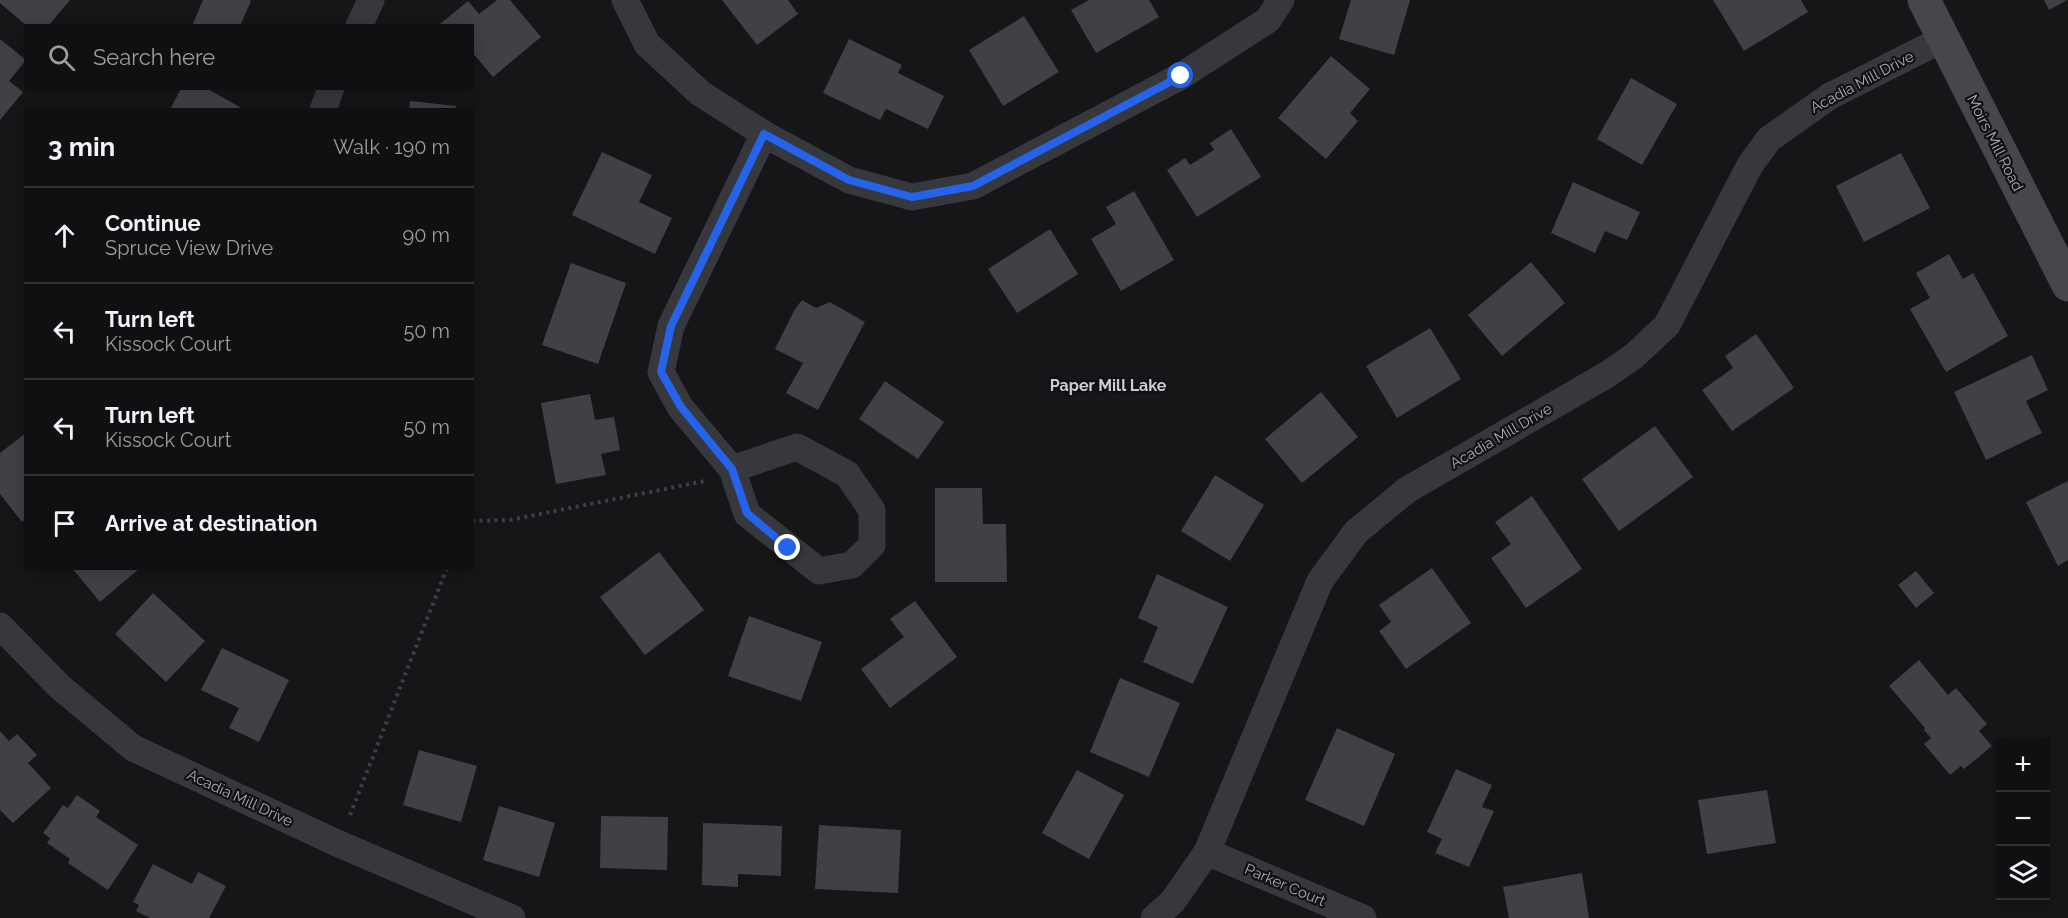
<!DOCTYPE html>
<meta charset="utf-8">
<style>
:root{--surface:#101012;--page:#1e1e20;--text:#f1f3f6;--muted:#9c9d9f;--line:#303032}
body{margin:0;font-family:Raleway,sans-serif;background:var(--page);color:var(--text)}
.controls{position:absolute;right:18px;bottom:18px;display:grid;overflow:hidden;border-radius:0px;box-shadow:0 3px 15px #0003}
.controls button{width:54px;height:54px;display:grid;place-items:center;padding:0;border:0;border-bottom:2px solid var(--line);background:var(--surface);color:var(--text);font:30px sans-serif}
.stop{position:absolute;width:18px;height:18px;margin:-14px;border:4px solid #2563eb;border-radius:50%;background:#fff}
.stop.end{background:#2563eb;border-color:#fff;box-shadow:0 2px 6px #0008}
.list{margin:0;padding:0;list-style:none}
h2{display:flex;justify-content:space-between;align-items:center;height:78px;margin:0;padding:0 24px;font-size:26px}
h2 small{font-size:20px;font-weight:400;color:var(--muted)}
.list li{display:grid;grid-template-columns:39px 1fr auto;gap:18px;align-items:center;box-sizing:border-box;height:96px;padding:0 24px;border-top:2px solid var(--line)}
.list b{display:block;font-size:22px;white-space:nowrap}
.list p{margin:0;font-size:20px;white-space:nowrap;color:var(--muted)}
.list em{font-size:20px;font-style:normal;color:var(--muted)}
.icon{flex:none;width:33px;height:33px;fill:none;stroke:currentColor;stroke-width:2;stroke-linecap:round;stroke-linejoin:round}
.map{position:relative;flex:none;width:2068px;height:918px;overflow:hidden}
.search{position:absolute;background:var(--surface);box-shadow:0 3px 15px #0003;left:24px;top:24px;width:450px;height:66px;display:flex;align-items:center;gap:15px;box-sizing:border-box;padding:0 21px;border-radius:0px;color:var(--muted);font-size:22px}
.panel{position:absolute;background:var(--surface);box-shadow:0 3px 15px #0003;left:24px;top:108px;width:450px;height:462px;border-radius:0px}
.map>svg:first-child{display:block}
</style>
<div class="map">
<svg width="2068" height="918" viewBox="0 0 2068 918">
<rect width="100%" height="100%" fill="#161618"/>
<!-- building -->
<g fill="#404145">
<path d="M0,0H70L48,26H27L0,3Z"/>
<path d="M203,0H249L251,1L240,26H192Z"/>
<path d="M497,0H510L541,37L493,77L472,52V26L440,24L468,1L479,14Z"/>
<path d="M722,0H788L798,14L757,45Z"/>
<path d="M1089,0H1149L1159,17L1096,53L1071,10Z"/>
<path d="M1351,0H1410L1394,55L1339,39Z"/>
<path d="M1713,0H1801L1808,12L1744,51Z"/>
<path d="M2044,0H2067L2049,10Z"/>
<path d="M1024,16L1059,72L1003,106L969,50Z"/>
<path d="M0,39L26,60L9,81L23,92L0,120Z"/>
<path d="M849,39L902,65L898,73L944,96L928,129L886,109L880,120L823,93Z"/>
<path d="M1331,56L1370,89L1350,113L1358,121L1326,159L1278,118Z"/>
<path d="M1631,78L1677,104L1642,165L1597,139Z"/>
<path d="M181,88H206L245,110H170Z"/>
<path d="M410,101L456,106L455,110H409Z"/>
<path d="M1231,129L1261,177L1197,217L1167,170L1185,158L1190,165L1214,150L1210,143Z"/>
<path d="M602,152L652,175L639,202L672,218L655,254L572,215Z"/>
<path d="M1901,153L1930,208L1864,242L1836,186Z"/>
<path d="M1573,182L1640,212L1627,240L1605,231L1595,253L1551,233Z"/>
<path d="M1134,191L1174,260L1121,291L1091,239L1116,224L1106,207Z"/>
<path d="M1050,229L1078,274L1017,313L988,269Z"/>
<path d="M1949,254L1963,279L1973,273L2008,336L1946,372L1910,309L1930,298L1916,273Z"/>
<path d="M1531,262L1565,303L1502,356L1468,315Z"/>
<path d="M571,263L626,283L598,364L542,345Z"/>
<path d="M802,300L816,308L830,302L865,322L818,410L786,393L803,363L775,349L795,309Z"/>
<path d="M1430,328L1461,379L1397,418L1366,366Z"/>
<path d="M1756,334L1794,388L1732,431L1702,390L1733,368L1725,356Z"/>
<path d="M2032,355L2048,390L2026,401L2042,433L1986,460L1954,392Z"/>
<path d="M885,381L944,422L918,459L859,419Z"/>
<path d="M1321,392L1358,437L1302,483L1265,439Z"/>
<path d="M590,394L595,420L614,417L620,450L601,454L606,475L556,484L541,403Z"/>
<path d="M1655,426L1693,477L1619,531L1582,479Z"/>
<path d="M26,433V519L22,522L0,494V453Z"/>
<path d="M1215,475L1264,505L1230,561L1181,531Z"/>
<path d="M2068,481V560L2058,566L2026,502Z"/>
<path d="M935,488H982L983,524H1006L1007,582H935Z"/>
<path d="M1532,496L1582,569L1526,608L1491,558L1511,544L1495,522Z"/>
<path d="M659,552L704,610L645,655L600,597Z"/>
<path d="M72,568H140L100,602Z"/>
<path d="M1432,568L1471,623L1406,669L1379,631L1391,622L1379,605Z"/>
<path d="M1916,571L1934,593L1916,608L1898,585Z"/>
<path d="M1157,574L1228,607L1193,684L1143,662L1158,627L1138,618Z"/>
<path d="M153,593L205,641L166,682L115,634Z"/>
<path d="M915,601L957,657L890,708L861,669L904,637L890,619Z"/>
<path d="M749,616L822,642L801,701L728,676Z"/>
<path d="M222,648L289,680L259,742L229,728L239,708L201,690Z"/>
<path d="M1919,660L1948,695L1956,688L1987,724L1979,731L1992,746L1964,769L1961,766L1950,775L1924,744L1931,738L1924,730L1925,728L1889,686Z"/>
<path d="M1120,678L1180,703L1149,777L1090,752Z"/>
<path d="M1337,728L1395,754L1364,826L1305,800Z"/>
<path d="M0,731L9,741L17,734L37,755L28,763L51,788L13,823L0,810Z"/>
<path d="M419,750L477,766L461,822L403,805Z"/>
<path d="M1456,769L1492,785L1482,807L1494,811L1469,867L1435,853L1442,839L1427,832Z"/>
<path d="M1077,770L1124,795L1089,859L1042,833Z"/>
<path d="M1767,790L1776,843L1707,854L1698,800Z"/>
<path d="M77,795L100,811L96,817L138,845L108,890L68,863L70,859L47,843L50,838L43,833L63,805L68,808Z"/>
<path d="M499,806L555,823L539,877L483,860Z"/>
<path d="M601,816L668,817L667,870L600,868Z"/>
<path d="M703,823L782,826L781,876L738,874V887L702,885Z"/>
<path d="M819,825L901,830L898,893L815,889Z"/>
<path d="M153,864L192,884L198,872L226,886L209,918H150L136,911L139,905L133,902Z"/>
<path d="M1582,873L1589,918H1509L1503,887Z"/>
</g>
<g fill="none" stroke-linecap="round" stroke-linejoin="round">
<!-- path -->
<g stroke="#3d3f44" stroke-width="4" stroke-dasharray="3 4.5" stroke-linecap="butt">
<path d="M472,521L510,520L705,481"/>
<path d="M350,815L447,568"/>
</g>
<!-- street -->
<g stroke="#37383d" stroke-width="27">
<path d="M625,0L647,44L700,93L764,134L849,180L912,197L973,186L1181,76L1268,20L1281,0"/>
<path d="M359,26L371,0"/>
<path d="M323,110L331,88"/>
<path d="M732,469L797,447L847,474L872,510V545L852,565L819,571L747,514L732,469L680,407L661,372L671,326L764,134"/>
<path d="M0,626L60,687L133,748L339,844L512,918"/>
<path d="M1207,852L1363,918"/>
<path d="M1154,918L1173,901L1207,852L1320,581L1356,532L1407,490L1608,374L1634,356L1667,325L1750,165L1769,139L1830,96L1943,39"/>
</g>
<!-- secondary -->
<path stroke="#45474d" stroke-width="33" d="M1924,0L2068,285"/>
</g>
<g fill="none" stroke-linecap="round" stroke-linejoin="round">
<!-- route -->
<path stroke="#2563eb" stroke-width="8" d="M788,548L747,513L732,469L681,407L661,372L671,326L764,134L849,180L912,197L973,186L1181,76"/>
</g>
<g text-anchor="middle" stroke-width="4.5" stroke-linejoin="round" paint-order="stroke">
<!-- street labels -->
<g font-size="15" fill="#a8adb8" stroke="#111113">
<text transform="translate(1862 82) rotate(-28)" y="5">Acadia Mill Drive</text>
<text transform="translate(1995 143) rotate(63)" y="5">Moirs Mill Road</text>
<text transform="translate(1501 436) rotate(-30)" y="5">Acadia Mill Drive</text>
<text transform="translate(240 798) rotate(25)" y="5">Acadia Mill Drive</text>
<text transform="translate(1285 885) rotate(23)" y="5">Parker Court</text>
</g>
<!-- neighbourhood labels -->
<g font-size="16" font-weight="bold" fill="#c9ccd4" stroke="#111113">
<text x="1108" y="391">Paper Mill Lake</text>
</g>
</g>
</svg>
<div class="controls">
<button>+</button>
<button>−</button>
<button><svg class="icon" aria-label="layers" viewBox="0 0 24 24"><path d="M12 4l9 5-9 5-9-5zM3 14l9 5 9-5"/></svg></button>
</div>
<div class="stop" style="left:1181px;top:76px"></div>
<div class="stop end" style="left:788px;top:548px"></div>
<div class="search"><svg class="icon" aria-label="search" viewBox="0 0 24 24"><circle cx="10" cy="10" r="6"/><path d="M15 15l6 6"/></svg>Search here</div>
<section class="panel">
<h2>3 min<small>Walk · 190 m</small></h2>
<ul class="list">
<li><svg class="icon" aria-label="ahead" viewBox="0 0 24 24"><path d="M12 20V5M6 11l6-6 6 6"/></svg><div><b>Continue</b><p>Spruce View Drive</p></div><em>90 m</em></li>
<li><svg class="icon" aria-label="left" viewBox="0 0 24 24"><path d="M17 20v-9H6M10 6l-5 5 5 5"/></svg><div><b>Turn left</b><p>Kissock Court</p></div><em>50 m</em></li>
<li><svg class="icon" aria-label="left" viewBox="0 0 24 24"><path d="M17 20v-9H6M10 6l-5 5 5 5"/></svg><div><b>Turn left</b><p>Kissock Court</p></div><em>50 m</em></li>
<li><svg class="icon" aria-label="arrive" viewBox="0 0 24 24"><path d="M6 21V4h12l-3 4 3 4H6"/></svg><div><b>Arrive at destination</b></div></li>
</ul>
</section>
</div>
